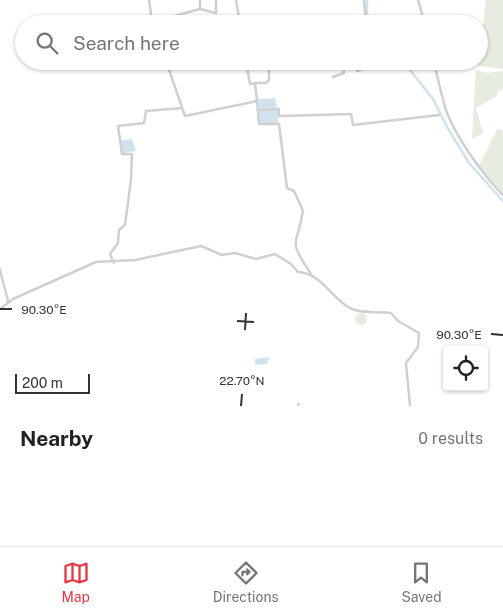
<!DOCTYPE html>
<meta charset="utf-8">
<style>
:root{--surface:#fff;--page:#f2f2f2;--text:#202124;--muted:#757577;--line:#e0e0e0;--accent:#e63946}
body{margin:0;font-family:"Public Sans",sans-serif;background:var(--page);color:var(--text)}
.controls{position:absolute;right:15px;bottom:15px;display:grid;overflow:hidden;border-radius:5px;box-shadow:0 1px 4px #0004}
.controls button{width:45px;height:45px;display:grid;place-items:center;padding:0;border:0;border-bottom:1px solid var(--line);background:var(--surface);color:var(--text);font:25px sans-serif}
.scale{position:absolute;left:15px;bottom:12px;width:75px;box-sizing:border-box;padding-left:5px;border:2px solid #333;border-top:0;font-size:14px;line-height:18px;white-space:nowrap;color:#333;-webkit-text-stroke:4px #fff;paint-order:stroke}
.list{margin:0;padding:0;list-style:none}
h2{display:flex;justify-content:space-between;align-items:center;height:65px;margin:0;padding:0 20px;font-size:21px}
h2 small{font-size:16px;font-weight:400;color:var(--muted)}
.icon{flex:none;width:28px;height:28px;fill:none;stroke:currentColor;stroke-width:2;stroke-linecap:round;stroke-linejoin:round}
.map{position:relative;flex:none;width:503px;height:406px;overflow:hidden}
.search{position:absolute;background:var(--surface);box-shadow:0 1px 4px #0004;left:15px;right:15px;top:15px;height:55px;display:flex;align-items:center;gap:12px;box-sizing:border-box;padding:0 18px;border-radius:28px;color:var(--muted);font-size:19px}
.sheet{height:140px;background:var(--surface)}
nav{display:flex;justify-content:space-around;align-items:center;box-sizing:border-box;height:70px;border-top:1px solid var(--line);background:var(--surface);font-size:14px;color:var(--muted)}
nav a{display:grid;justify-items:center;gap:2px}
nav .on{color:var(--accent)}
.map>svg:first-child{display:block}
</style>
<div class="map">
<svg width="503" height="406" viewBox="0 0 503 406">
<rect width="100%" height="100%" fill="#fff"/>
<!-- green -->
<g fill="#e6ecdf">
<path d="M486,0H503V69L478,66Z"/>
<path d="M476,70L487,73L503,71V88L497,93V96L476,108L483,133L472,139Z"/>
<path d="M497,129L503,130V193L479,166Z"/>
<circle cx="361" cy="319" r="6"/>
</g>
<!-- water -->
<g fill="#cfe2ee">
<path d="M275,98L277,108L259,109L258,99Z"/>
<path d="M278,110V123H260L259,111Z"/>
<path d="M132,139L136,151L123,153L120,141Z"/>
<path d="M270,357L267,364L255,365V359Z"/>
</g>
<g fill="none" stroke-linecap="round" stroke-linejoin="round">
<!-- canal -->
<g stroke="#cfe2ee" stroke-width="2.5">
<path d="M367,0V19L369,24"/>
<path d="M403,61L433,99L447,127L469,163L503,201"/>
</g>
<!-- minor -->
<g stroke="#d0d0d0" stroke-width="2.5">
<path d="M149,0L152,22"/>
<path d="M200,0V9"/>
<path d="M236,0L240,24"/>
<path d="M364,0L366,24"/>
<path d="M418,0L425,24"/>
<path d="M153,24L152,22L200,9L216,13V0"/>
<path d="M166,61L185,116L257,101L259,124H279L287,188L294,191L303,211C297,248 287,238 311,274"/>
<path d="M246,61L250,84L255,83"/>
<path d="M354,61L357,71L384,61"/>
<path d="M434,61C437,76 441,92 445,107C454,135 483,175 503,195"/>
<path d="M333,77L344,73L342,61"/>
<path d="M257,101L255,83H266L269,80V65L281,62"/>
<path d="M258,110L279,109V116L351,114L353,125L439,115"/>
<path d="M114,263L110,254L118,243L119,230L125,225L131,180L132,154H122L118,126L144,123L146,111L182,108"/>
<path d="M0,269C2,282 6,289 8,302"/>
<path d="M0,309L13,299L96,262L135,260L201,246L222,255L235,253L256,259L275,254L291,264L298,272C322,273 332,300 352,309C364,314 379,311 391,313L398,321L419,333L418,347L406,363L410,406"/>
<path d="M298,404L299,406"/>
</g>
</g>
<!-- ticks -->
<path fill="none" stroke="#333" stroke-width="2" d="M0,309H12M237,321L254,322M245,330L246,313M491,334L503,335M241,406L242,394"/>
<g font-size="12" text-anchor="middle" fill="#333" stroke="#fff" stroke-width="5" stroke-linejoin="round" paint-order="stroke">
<text x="44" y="314">90.30°E</text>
<text x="459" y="339">90.30°E</text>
<text x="242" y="385">22.70°N</text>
</g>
</svg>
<div class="controls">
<button><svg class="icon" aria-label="locate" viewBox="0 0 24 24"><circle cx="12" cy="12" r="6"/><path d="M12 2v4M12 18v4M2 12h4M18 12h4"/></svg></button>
</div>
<div class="scale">200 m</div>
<div class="search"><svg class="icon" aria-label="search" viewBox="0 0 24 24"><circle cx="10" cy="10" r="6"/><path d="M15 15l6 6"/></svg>Search here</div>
</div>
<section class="sheet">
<h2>Nearby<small>0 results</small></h2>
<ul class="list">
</ul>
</section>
<nav>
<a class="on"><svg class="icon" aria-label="map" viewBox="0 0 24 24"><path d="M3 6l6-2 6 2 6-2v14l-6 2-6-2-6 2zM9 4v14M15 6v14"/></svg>Map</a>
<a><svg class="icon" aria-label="directions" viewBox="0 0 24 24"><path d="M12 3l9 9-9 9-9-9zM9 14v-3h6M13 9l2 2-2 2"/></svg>Directions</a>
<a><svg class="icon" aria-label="saved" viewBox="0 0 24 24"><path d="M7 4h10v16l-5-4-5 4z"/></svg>Saved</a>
</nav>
